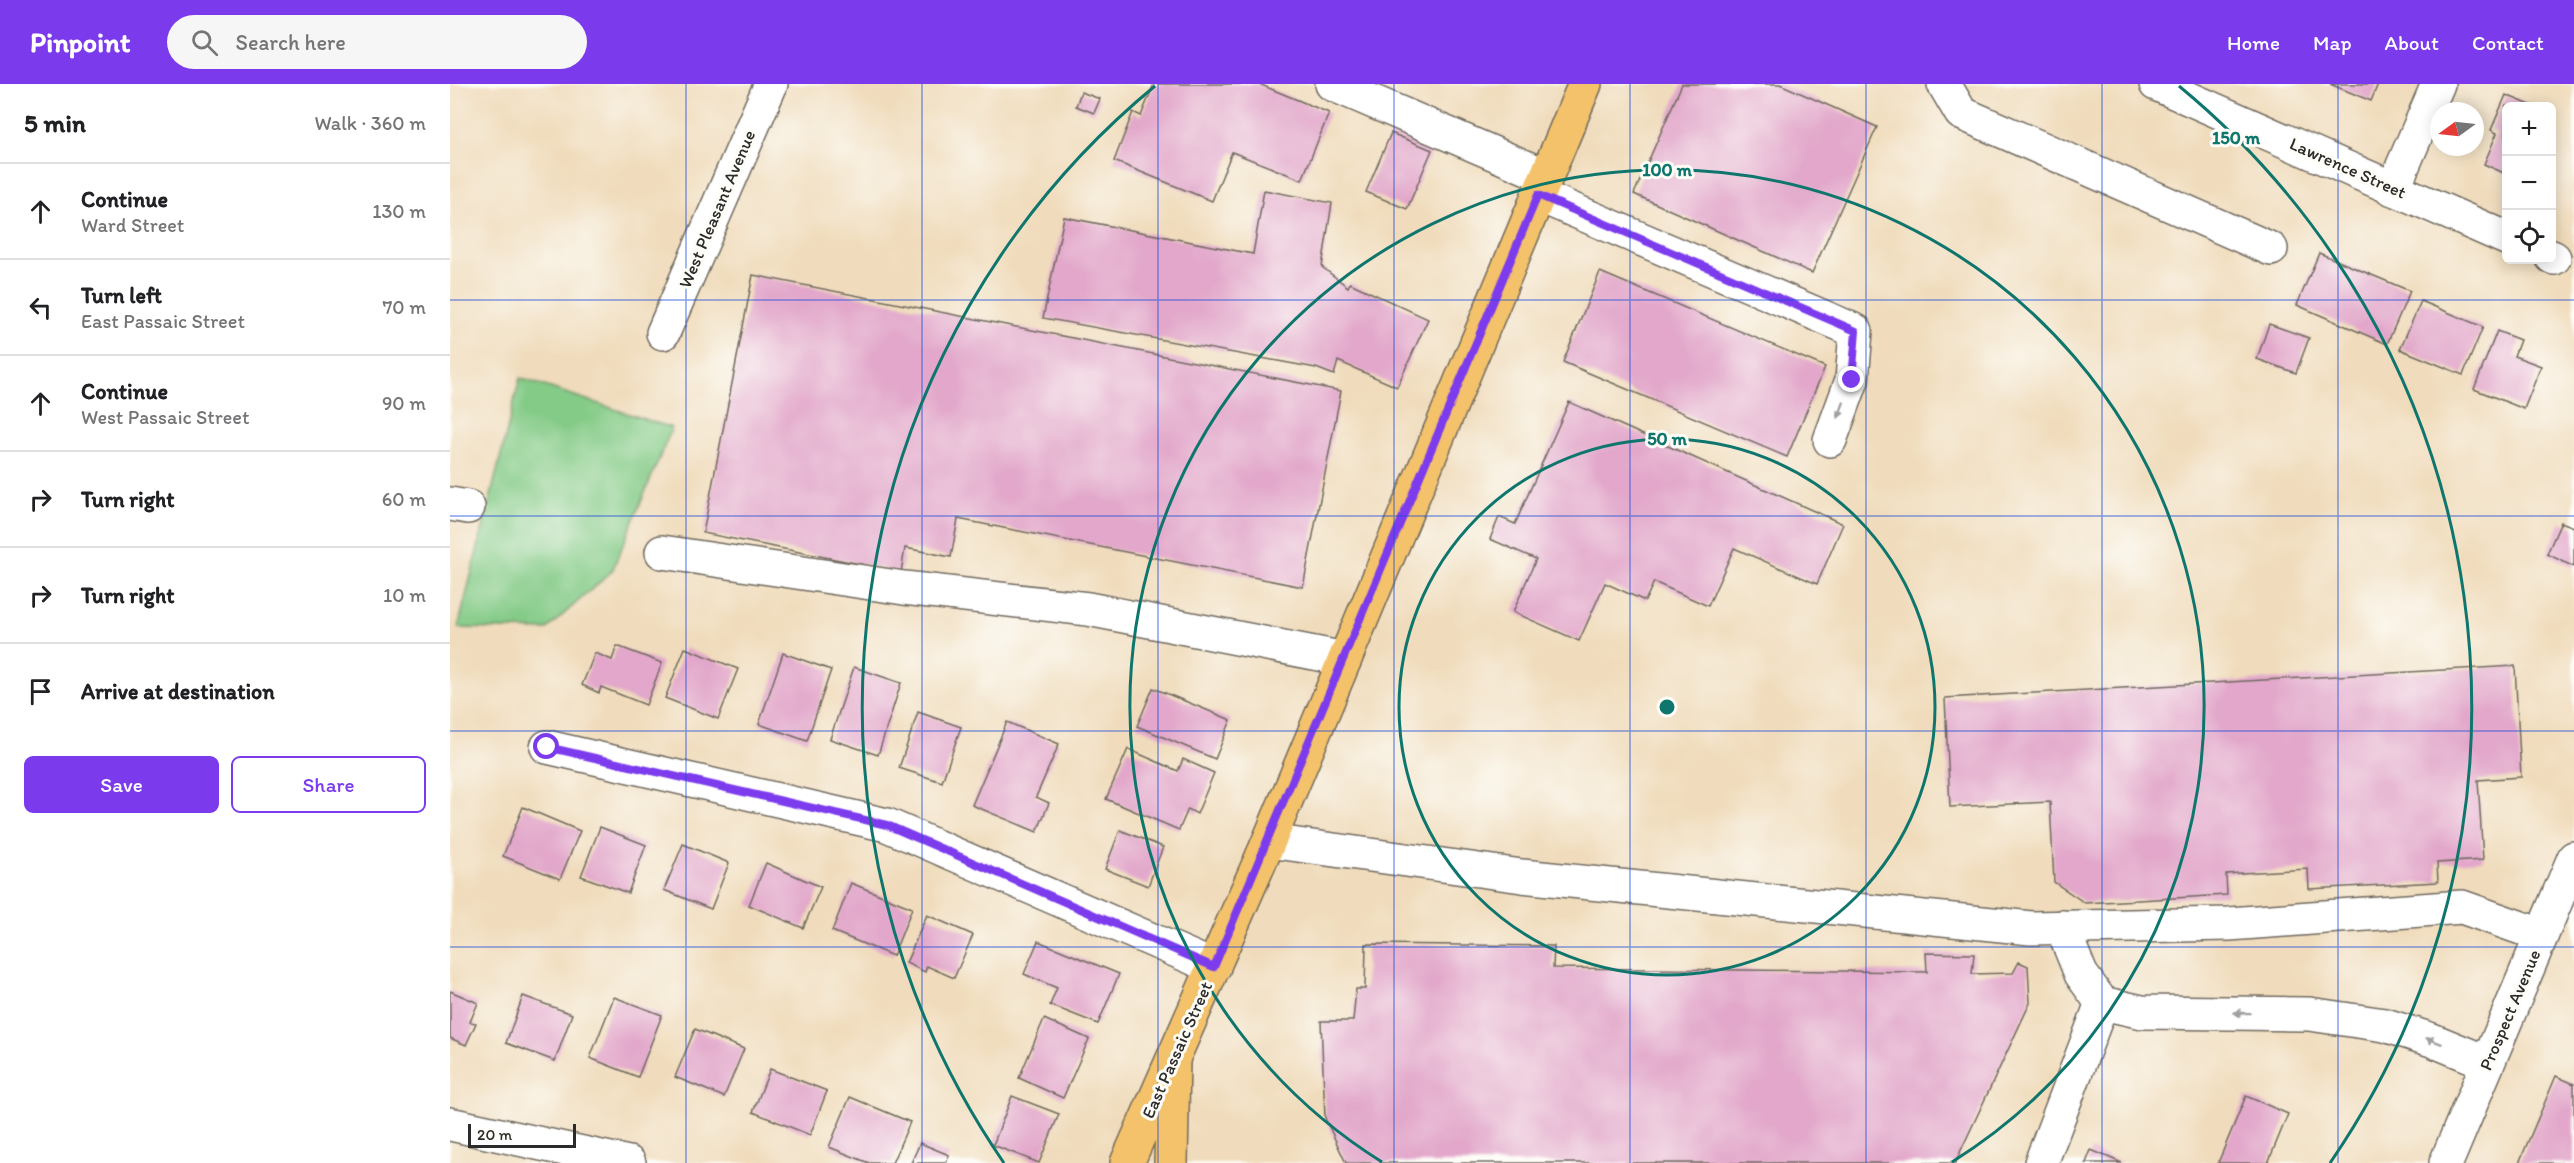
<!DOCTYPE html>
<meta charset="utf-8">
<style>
:root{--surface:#fff;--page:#f6f6f6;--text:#202124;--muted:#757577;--line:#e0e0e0;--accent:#7c3aed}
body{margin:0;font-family:Itim,sans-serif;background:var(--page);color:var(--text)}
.controls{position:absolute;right:18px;top:18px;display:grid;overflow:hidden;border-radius:9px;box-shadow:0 3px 15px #0003}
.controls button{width:54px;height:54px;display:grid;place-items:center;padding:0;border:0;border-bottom:2px solid var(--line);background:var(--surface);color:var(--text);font:30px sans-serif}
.compass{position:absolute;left:1980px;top:18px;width:54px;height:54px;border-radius:50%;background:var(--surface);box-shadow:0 3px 15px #0003;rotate:255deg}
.scale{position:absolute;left:18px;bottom:15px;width:108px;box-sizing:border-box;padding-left:6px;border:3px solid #2b2b2b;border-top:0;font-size:16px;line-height:21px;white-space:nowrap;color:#2b2b2b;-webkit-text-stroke:4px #fdfcf7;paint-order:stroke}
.stop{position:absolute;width:18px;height:18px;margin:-14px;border:4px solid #7c3aed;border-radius:50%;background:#fff}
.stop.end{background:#7c3aed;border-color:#fff;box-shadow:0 2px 6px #0008}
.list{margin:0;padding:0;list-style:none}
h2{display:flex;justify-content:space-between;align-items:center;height:78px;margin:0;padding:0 24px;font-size:26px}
h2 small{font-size:20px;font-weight:400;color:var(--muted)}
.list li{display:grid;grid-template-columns:39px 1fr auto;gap:18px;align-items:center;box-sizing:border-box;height:96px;padding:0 24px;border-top:2px solid var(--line)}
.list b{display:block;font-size:22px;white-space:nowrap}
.list p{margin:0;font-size:20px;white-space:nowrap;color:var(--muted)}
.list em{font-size:20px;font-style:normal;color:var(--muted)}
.actions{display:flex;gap:12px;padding:18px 24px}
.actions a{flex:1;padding:14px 0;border:2px solid var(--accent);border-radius:9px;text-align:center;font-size:21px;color:var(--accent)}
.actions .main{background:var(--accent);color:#fff}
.icon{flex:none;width:33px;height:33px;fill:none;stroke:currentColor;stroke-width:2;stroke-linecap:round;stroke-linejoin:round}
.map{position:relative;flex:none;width:2124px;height:1079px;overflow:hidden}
header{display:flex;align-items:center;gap:36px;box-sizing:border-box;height:84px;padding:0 30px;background:var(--accent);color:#fff}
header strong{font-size:28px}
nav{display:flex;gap:33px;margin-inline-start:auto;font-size:21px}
.search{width:420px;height:54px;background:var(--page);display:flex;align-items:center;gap:15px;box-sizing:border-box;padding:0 21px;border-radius:33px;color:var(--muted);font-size:22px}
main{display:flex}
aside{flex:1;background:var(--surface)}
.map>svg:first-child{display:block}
</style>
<header>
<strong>Pinpoint</strong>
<div class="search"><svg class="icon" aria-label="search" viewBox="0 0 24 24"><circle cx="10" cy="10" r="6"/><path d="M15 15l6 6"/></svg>Search here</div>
<nav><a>Home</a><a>Map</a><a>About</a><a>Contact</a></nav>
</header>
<main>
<aside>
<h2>5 min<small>Walk · 360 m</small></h2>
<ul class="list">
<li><svg class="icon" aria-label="ahead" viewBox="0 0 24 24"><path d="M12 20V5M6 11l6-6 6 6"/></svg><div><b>Continue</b><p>Ward Street</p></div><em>130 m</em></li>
<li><svg class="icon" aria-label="left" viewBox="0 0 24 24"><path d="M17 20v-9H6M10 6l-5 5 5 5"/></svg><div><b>Turn left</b><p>East Passaic Street</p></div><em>70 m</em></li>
<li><svg class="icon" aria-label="ahead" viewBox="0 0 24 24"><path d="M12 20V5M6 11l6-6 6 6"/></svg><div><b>Continue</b><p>West Passaic Street</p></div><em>90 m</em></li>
<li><svg class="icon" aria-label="right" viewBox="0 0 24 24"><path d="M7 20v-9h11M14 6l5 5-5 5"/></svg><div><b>Turn right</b></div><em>60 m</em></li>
<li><svg class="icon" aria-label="right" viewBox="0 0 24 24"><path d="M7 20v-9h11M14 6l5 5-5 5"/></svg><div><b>Turn right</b></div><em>10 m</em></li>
<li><svg class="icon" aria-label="arrive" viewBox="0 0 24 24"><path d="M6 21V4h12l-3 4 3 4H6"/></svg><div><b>Arrive at destination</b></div></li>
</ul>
<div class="actions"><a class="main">Save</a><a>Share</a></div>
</aside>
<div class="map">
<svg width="2124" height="1079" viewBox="0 0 2124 1079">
<rect width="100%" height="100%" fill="#fdfcf7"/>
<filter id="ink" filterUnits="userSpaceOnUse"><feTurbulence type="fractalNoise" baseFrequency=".0167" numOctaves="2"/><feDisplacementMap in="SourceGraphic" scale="12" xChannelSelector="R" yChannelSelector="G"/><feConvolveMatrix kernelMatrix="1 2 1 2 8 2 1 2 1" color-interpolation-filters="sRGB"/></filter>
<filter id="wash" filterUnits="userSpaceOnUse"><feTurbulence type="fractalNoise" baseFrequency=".008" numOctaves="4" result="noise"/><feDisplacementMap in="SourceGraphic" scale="24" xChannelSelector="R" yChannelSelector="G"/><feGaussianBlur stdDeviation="1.35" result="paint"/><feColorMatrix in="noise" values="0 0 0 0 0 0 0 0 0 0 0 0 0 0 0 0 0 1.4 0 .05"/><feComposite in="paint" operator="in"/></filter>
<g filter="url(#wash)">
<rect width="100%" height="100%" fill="#f0dcbc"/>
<!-- green -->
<path fill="#84cb87" stroke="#587b59" stroke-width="1.5" d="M70,294L222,344L162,487L96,546L8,544Z"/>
<g id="blocks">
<!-- building -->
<g fill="#e2a7ca">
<path d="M704,0H809L879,29L852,96L782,68L762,117L664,77L683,28L691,32Z"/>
<path d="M1232,0H1330L1427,43L1362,189L1184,110Z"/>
<path d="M1880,0H1928L1921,17Z"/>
<path d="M631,8L650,15L644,29L626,22Z"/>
<path d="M2056,11L2083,22H2056V90L2034,80L2047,49L2041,46Z"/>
<path d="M941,49L982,66L957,125L916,108Z"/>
<path d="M814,106L882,119L872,183L898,203L900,199L978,235L947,303L888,277L884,291L866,284L593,234L614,133L803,170Z"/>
<path d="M1869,169L1960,207L1937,260L1847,221Z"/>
<path d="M1150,188L1375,283L1337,373L1113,278Z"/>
<path d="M303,191L891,307L853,503L508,435L501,473L455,464L451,488L253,449Z"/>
<path d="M1971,217L2033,243L2013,291L1950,265Z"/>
<path d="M1819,240L1859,254L1846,289L1807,275Z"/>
<path d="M2047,247L2070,256L2064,272L2091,282L2074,325L2024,305Z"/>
<path d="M1119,318L1393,440L1367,500L1284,464L1258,522L1204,498L1195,517L1155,499L1129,557L1063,528L1086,475L1040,455L1049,433L1065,440Z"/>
<path d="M2111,438L2124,443V483L2097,470Z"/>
<path d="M167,562L212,579L196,621L151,603L149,609L132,601L145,569L162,576Z"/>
<path d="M235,564L288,585L268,635L215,614Z"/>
<path d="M333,569L381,586L357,657L309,640Z"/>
<path d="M2065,582L2071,693L2028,696L2033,776L1987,779L1988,798L1859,805L1858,785L1776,790L1777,811L1635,819L1604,798L1600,718L1500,723L1495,614Z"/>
<path d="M404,583L451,599L428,671L380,655Z"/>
<path d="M703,604L781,636L765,675L687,642Z"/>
<path d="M468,628L511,643L492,698L449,684Z"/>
<path d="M557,638L609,660L586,713L599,719L587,748L522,721Z"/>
<path d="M678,665L728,687L733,675L764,689L747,730L738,725L729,746L656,715Z"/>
<path d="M73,723L130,747L110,795L53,772Z"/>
<path d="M150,743L196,761L178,809L131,792Z"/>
<path d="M670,746L713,763L698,802L655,785Z"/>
<path d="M233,760L279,779L261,825L214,806Z"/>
<path d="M316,779L371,803L353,844L299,821Z"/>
<path d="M401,799L462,824L443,872L382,847Z"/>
<path d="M477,831L523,851L504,894L477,882L475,888L456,879Z"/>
<path d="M588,857L669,890L648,940L600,921L607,904L574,890Z"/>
<path d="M916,860L1104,862L1103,884L1477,888L1476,869L1524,870L1522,890L1563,889L1569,878L1578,882L1580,919L1505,1079H896L875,1034L871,937H903L906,905H915Z"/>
<path d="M0,907L28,919L20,938L26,939L16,961L0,954Z"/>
<path d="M73,912L122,930L105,977L56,959Z"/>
<path d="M164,913L212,931L188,993L140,974Z"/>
<path d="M594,935L639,955L613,1014L569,994Z"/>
<path d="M245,945L294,965L274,1013L225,993Z"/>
<path d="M320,985L377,1007L360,1051L303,1028Z"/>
<path d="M2106,992L2124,1000V1079H2069Z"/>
<path d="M562,1012L609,1030L589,1079L543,1061Z"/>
<path d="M1796,1012L1838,1030L1818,1079H1768Z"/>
<path d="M400,1013L460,1038L442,1079H419L379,1063Z"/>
<path d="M470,1059L499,1071L496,1079H461Z"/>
<path d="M1641,1066L1672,1079H1636Z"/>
</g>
</g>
</g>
<g filter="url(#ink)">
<use href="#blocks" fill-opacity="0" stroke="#70695e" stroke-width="1.5"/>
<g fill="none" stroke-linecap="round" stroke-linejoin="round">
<!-- minor casing -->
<g stroke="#70695e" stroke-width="36">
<g id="minor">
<path d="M882,0L1096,92"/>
<path d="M1494,0L1511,29L1821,165"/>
<path d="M1706,0L2056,154"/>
<path d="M1943,105L1988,0"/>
<path d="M1088,111L1406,247L1402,296L1380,356"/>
<path d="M2102,173L2104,174"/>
<path d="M213,249L321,0"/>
<path d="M0,420L18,423"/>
<path d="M212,468L454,504L638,525L895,575"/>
<path d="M97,663L437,741L764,883"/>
<path d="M819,757L1072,792L1581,844L1779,840L2012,823L2091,851"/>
<path d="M1612,843L1631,890L1652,919L1692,928L1859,930L1935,941L1982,956L2038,979"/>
<path d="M0,1040L179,1079"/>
<path d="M1591,1079L1652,919"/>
<path d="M1996,1079L2124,774"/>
</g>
</g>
<!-- major casing -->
<g stroke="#70695e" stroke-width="36">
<path id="major" d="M677,1079L819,757L1135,0"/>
</g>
<!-- highway casing -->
<g stroke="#70695e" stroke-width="36">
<path id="highway" d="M721,1079L723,977"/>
</g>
<!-- minor -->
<use href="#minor" stroke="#fff" stroke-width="33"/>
<!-- major -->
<use href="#major" stroke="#f4c26a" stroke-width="33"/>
<!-- highway -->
<use href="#highway" stroke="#f4c26a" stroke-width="33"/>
</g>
<!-- one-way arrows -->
<defs><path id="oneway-solid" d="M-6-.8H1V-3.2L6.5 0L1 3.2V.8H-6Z" transform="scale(1.5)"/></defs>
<g fill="#a0a0a0">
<use href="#oneway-solid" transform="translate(1391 326) rotate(110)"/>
<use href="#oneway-solid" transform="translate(1792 929) rotate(-179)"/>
<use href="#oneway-solid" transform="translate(1984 957) rotate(-160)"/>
</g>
</g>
<g fill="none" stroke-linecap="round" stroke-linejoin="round" filter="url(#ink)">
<!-- route -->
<path stroke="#7c3aed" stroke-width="8" d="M97,663L437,741L764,883L1088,111L1406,247L1402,296"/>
</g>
<!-- grid -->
<path fill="none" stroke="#1d4ed8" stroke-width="1.5" stroke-opacity="0.55" d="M236,0V1079M472,0V1079M708,0V1079M944,0V1079M1180,0V1079M1416,0V1079M1652,0V1079M1888,0V1079M0,216H2124M0,432H2124M0,647H2124M0,863H2124"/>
<!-- distance rings -->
<g fill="none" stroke="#0f766e" stroke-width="3">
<circle cx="1217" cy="623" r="268"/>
<path d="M932 1078A537 537 0 1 1 1502 1078"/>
<path d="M554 1079A805 805 0 0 1 705 2M1729 2A805 805 0 0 1 1880 1079"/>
</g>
<g text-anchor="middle" stroke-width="6" stroke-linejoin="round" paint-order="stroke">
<!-- street labels -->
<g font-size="18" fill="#2b2b2b" stroke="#fdfcf7">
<text transform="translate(1898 84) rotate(24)" y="6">Lawrence Street</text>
<text transform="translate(267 125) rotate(-67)" y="6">West Pleasant Avenue</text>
<text transform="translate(2060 926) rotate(-67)" y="6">Prospect Avenue</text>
<text transform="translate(727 966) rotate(-66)" y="6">East Passaic Street</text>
</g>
</g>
<circle cx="1217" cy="623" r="9" fill="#0f766e" stroke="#fdfcf7" stroke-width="3"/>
<g font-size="18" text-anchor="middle" font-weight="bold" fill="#0f766e" stroke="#fdfcf7" stroke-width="6" stroke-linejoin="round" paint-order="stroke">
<text x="1786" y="60">150 m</text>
<text x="1217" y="92">100 m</text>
<text x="1217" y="361">50 m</text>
</g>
</svg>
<div class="controls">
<button>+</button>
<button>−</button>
<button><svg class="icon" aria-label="locate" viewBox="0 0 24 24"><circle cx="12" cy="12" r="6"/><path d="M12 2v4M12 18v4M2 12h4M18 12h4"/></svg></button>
</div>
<svg class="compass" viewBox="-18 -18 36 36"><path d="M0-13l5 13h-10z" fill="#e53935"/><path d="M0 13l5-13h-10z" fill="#757577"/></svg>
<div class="scale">20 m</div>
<div class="stop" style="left:97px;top:663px"></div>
<div class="stop end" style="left:1402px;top:296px"></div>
</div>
</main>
